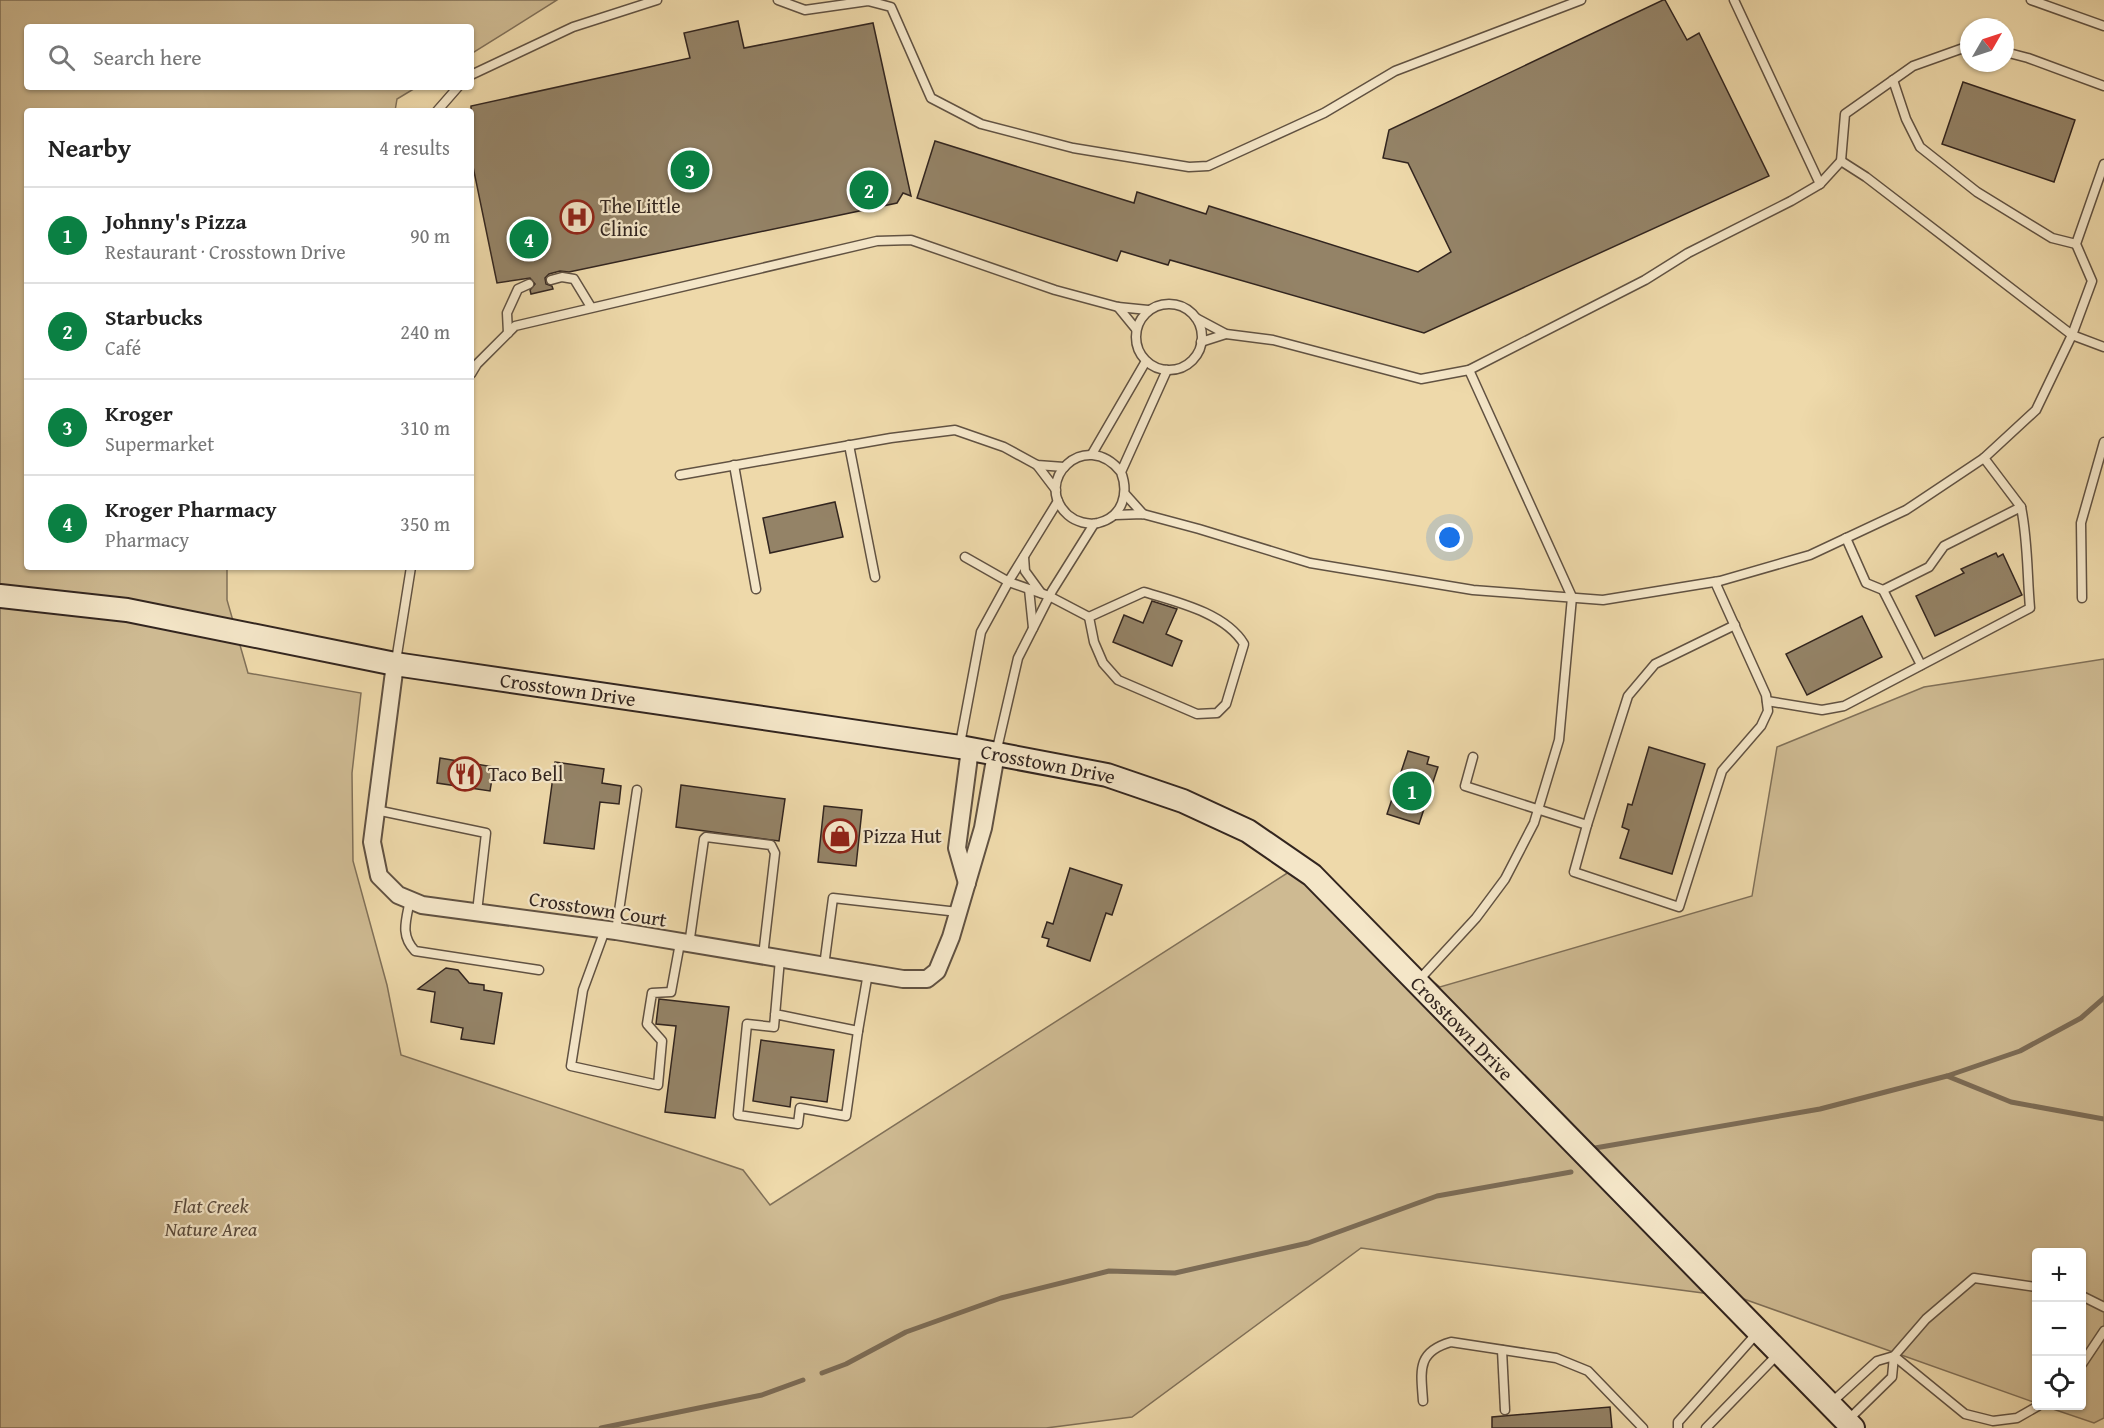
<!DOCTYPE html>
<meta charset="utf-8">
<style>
:root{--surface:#fff;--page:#f6f6f6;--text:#222;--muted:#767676;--line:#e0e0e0;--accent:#0b8043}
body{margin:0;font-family:"Gentium Book Plus",serif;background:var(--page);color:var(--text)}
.controls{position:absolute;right:18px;bottom:18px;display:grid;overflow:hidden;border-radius:6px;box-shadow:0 2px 4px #0004}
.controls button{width:54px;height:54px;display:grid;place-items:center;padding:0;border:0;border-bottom:2px solid var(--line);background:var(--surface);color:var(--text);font:30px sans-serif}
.compass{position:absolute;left:1960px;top:18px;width:54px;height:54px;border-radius:50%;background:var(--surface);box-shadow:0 2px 4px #0004;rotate:51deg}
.you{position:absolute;left:1450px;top:538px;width:21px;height:21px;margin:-15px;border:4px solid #fff;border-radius:50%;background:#1a73e8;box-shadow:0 0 0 9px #1a73e833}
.badge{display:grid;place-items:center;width:39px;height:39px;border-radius:50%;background:var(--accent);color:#fff;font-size:20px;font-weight:700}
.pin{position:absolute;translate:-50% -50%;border:3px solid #fff;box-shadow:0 2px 6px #0006}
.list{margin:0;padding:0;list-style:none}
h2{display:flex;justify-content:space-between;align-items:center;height:78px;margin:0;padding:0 24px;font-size:26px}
h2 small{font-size:20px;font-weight:400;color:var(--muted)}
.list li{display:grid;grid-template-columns:39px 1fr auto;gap:18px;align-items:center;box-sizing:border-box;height:96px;padding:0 24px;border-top:2px solid var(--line)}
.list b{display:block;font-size:22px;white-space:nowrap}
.list p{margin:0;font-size:20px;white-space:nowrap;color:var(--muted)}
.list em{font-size:20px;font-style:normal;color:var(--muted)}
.icon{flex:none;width:33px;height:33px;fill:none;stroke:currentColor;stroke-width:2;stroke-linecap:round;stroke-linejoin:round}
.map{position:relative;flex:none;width:2104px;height:1428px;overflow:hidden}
.search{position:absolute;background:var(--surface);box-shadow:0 2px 4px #0004;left:24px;top:24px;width:450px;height:66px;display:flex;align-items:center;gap:15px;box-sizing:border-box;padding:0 21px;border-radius:6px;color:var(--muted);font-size:22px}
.panel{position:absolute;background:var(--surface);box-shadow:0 2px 4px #0004;left:24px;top:108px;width:450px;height:462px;border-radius:6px}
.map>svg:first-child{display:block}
</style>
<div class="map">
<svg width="2104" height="1428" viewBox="0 0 2104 1428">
<rect width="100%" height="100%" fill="#eed9aa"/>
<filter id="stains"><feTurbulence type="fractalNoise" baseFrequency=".00333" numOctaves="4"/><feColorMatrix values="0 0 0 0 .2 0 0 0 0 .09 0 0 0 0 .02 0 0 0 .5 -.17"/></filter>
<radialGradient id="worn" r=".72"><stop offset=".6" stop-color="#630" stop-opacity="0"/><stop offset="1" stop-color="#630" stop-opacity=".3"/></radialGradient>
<!-- green -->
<path fill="#ceba92" stroke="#807058" stroke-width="1.5" d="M0,0H557L471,54V27H27V87H417L397,99L395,111H27V567H227V600L248,673L361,693L352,773L353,861L387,985L401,1055L743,1170L770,1205L1292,870L1440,987L1752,896L1777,747L1924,687L2104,659V1418L2094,1423L2044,1406H2082V1252H2036V1403L1741,1298L1361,1248L1132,1417L1046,1428H0Z"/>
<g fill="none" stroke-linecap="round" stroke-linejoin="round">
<!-- stream -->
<g stroke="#7c6c56" stroke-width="5">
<path d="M1947,1076L2011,1102L2104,1119"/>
<path d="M1595,1148L1820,1109L1947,1076L2020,1051L2081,1018L2104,998"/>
<path d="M822,1373L846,1364L906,1332L1001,1298L1109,1271L1175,1273L1308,1243L1437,1196L1571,1172"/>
<path d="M601,1428L762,1395L803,1380"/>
</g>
</g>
<!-- building -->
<g fill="#948367" stroke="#32251f" stroke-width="1.5">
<path d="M1663,0H1665L1687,40L1699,33L1769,176L1424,333L1170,260L1168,265L1121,251L1117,261L917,198L935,141L1134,203L1137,192L1206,214L1209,206L1418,272L1451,252L1408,163L1383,158L1389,130Z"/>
<path d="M738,21L744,48L873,23L911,196L903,193L897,203L569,272L560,271L549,274L545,278L546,284L552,286L553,289L531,294L530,290L535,284L530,278L497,283L471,157V106L690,58L684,33Z"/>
<path d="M1963,82L2075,120L2054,182L1942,144Z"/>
<path d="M835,502L843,537L770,553L763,518Z"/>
<path d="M1996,553L1998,557L2003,554L2022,595L1935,636L1916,596L1964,573L1961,569Z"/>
<path d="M1152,601L1177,609L1166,634L1182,641L1172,666L1113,642L1124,615L1143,623Z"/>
<path d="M1862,616L1882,657L1807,695L1786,654Z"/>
<path d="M1649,747L1705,764L1672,874L1620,858L1629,830L1622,827L1628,804L1632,805Z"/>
<path d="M1408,751L1429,757L1427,764L1438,767L1419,824L1387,814Z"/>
<path d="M440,758L494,767L490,791L437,783Z"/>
<path d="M555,762L604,769L602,783L621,786L619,804L600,802L594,849L544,843Z"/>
<path d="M681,785L785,799L779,841L676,827Z"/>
<path d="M824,806L862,810L856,866L818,862Z"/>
<path d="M1070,868L1122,885L1112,915L1106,913L1090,961L1047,946L1049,939L1042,937L1047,922L1053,924Z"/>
<path d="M446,968L458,970L469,983L484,985V990L502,993L494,1044L461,1039L463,1028L431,1022L435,992L418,989Z"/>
<path d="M659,999L729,1007L715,1118L665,1112L676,1026L656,1024Z"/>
<path d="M761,1040L834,1050L827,1102L791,1097L790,1107L753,1101Z"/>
<path d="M1610,1407L1612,1428H1492V1417Z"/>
</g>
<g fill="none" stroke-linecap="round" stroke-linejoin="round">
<!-- lane casing -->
<g stroke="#615242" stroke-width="11">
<g id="lane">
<path d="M778,0L805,10L868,1L891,7L931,98L981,124L1073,148L1189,167L1208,166L1324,113L1395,71L1581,0"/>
<path d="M1734,0L1820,184"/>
<path d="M2031,0L2104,26"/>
<path d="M2005,52L2028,58L2104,86"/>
<path d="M471,75L573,27L657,0"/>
<path d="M1893,80L1906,119L1920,147L1977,192L2052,238L2076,244"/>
<path d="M437,111L458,87"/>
<path d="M1841,161L1845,114L1913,66L1969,46"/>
<path d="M551,280L562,277L574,279L591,307"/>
<circle cx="1169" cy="337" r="33"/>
<path d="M1118,307L1136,329"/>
<path d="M1196,318L1226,334L1273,340L1421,379L1469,370L1645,280L1688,253L1791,201L1820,184L1841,161L1866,177L2072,335L2104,347"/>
<path d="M508,333L507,313L518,289L529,284"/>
<path d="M1201,342L1226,334"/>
<path d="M471,374L477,364L515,326L877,241L911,240L1055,290L1118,307L1148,310"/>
<path d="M849,445L875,577"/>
<path d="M1092,454L1146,361"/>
<path d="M734,465L756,589"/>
<path d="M1037,465L1056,490"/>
<path d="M1121,472C1085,427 1031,482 1068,515C1076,522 1088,525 1098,523C1123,517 1129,493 1121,472L1167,370"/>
<path d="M680,475L891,438L955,430L1004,447L1037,465L1064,467"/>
<path d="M1125,494L1143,514"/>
<path d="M1115,515L1143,514L1199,529L1310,563L1473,590L1603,600L1720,581L1810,555L1906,510L1984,458L2036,410L2072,335L2092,281L2076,244L2104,164"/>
<path d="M1846,538L1866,583L1883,590L1929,567L1944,546L2021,507L1984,458"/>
<path d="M965,557L1009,582L1049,596L1089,617"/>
<path d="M1024,557L1025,571L1041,593"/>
<path d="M1029,589L1033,628"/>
<path d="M1883,590L1921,665"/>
<path d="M1144,592C1177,602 1225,613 1244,644L1226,704L1217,713L1197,714L1118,680L1103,663L1094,642L1089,617Z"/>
<path d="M2082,598L2081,523L2104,442"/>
<path d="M396,661L411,567"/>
<path d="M1767,701L1822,710L1844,706L2030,608C2027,574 2028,541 2021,507"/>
<path d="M960,744L981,632L1010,579L1058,501"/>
<path d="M996,753L1018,658L1052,591L1094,524"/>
<path d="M1473,757L1465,786L1587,825L1574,872L1679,907L1722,771L1761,726L1768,711L1766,695L1715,582"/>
<path d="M376,810L486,833L477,912"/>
<path d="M1587,825L1628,696L1655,664L1735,625"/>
<path d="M410,900C406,921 400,935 415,951L539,970"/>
<path d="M605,930L583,990L571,1066L658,1085L662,1041L647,1024L652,993L671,992L680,943"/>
<path d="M616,931L637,790"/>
<path d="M689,945L704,839L706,837L771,845L775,853L763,956"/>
<path d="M824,966L833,898L958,912"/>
<path d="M1418,981L1476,918L1505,879L1534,823L1559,740L1572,597L1469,370"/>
<path d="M775,1014L858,1031L846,1116L800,1108L798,1124L738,1115L747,1024L774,1027L780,959"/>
<path d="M858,1031L868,973"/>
<path d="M2036,1287L1974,1278L1926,1319L1894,1356L1965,1414L1993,1421L2017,1418L2038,1406"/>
<path d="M2082,1296L2104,1307"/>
<path d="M1502,1350L1505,1410"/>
<path d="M2082,1364L2104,1331"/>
<path d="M1423,1401C1421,1371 1416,1352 1451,1342L1556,1358L1588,1371L1643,1428"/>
<path d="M1831,1403L1877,1361L1894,1356L1892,1377L1847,1421"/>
<path d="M1678,1428V1422L1758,1332"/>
<path d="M1706,1428L1779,1353"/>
</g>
</g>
<!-- street casing -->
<g stroke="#615242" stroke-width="20">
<g id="street">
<path d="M395,664L372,842L379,876L398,895L422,905L616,931L903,979H927L937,971L951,937L983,828L996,754"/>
<path d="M967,883L957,848L970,749"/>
</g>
</g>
<!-- secondary casing -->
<g stroke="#32251f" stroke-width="26">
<g id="secondary">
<path id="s1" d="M0,596L127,610L395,664L960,747L1107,775L1183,801L1248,831L1312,875L1853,1428"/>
</g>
</g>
<!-- lane -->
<use href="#lane" stroke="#f4e6c8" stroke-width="8"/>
<!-- street -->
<use href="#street" stroke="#f4e6c8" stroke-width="16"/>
<!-- secondary -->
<use href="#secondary" stroke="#f4e6c8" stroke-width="22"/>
</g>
<!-- icons -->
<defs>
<g id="hospital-ring" transform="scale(1.725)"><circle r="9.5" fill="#f4e6c8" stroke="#8f2418" stroke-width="1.5"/><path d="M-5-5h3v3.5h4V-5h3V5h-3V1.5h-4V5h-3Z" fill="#8f2418"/></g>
<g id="restaurant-ring" transform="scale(1.725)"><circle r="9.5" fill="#f4e6c8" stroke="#8f2418" stroke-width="1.5"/><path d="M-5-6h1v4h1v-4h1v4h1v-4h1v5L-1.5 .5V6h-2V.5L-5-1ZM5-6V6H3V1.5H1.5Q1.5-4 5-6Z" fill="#8f2418"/></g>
<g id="shop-ring" transform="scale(1.725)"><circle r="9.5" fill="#f4e6c8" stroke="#8f2418" stroke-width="1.5"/><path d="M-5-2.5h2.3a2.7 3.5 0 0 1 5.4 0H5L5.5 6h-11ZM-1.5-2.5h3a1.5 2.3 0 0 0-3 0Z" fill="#8f2418"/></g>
</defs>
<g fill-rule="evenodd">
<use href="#hospital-ring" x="577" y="217"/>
<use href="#restaurant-ring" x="465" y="774"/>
<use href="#shop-ring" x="840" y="836"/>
</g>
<g text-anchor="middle" stroke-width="4.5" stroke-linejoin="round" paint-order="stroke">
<!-- poi labels -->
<g font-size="20" fill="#32251f" stroke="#f4e6c8" text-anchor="start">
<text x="600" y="213">The Little<tspan x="600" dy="23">Clinic</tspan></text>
<text x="488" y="781">Taco Bell</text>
<text x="863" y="843">Pizza Hut</text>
</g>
<!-- street labels -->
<g font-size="20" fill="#32251f" stroke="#f4e6c8">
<text dy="7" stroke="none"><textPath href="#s1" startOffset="576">Crosstown Drive</textPath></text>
<text dy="7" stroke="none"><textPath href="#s1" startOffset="1062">Crosstown Drive</textPath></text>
<text transform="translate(598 909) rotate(9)" y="7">Crosstown Court</text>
<text dy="7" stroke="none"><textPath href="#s1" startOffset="1566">Crosstown Drive</textPath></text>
</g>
<!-- park labels -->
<g font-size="20" font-style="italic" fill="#594a3c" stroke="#f4e6c8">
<text x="211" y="1213">Flat Creek<tspan x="211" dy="23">Nature Area</tspan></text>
</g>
</g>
<rect width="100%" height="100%" filter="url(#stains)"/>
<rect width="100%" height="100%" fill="url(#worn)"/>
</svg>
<div class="controls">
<button>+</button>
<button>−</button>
<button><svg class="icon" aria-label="locate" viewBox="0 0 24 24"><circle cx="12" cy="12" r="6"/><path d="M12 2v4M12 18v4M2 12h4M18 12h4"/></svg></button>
</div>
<svg class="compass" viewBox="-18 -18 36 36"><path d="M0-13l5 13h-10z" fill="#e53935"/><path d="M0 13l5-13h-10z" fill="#767676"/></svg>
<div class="you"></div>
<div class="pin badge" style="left:1412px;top:791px">1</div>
<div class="pin badge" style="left:869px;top:190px">2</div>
<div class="pin badge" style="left:690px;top:170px">3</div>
<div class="pin badge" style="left:529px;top:239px">4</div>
<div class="search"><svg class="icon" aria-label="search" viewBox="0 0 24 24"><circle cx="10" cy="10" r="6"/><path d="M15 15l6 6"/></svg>Search here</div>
<section class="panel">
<h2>Nearby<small>4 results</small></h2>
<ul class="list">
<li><span class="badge">1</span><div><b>Johnny's Pizza</b><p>Restaurant · Crosstown Drive</p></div><em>90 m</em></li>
<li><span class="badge">2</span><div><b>Starbucks</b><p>Café</p></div><em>240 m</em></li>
<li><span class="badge">3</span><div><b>Kroger</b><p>Supermarket</p></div><em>310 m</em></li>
<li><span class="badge">4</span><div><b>Kroger Pharmacy</b><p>Pharmacy</p></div><em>350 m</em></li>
</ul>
</section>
</div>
